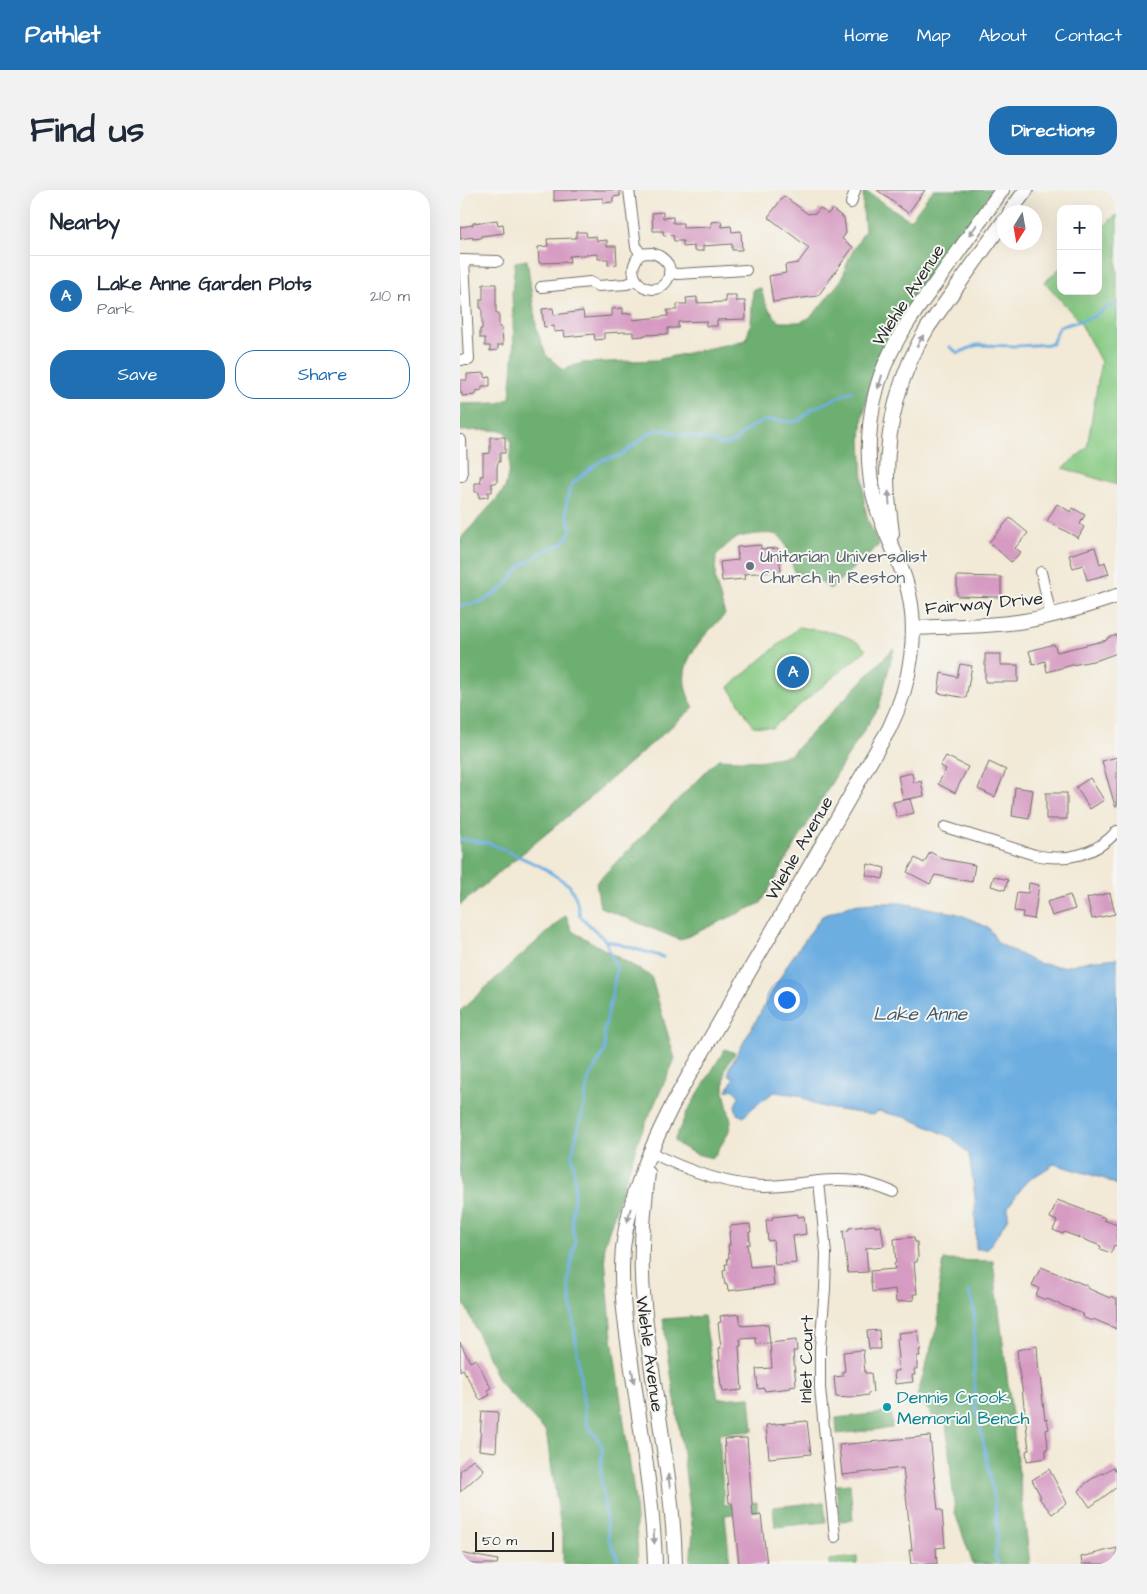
<!DOCTYPE html>
<meta charset="utf-8">
<style>
:root{--surface:#fff;--page:#f2f2f3;--text:#1f2937;--muted:#747a83;--line:#e0e1e3;--accent:#1f6fb2}
body{margin:0;font-family:"Architects Daughter",sans-serif;background:var(--page);color:var(--text)}
.controls{position:absolute;right:15px;top:15px;display:grid;overflow:hidden;border-radius:10px;box-shadow:0 5px 20px #0002}
.controls button{width:45px;height:45px;display:grid;place-items:center;padding:0;border:0;border-bottom:1px solid var(--line);background:var(--surface);color:var(--text);font:25px sans-serif}
.compass{position:absolute;left:537px;top:15px;width:45px;height:45px;border-radius:50%;background:var(--surface);box-shadow:0 5px 20px #0002;rotate:191deg}
.scale{position:absolute;left:15px;bottom:12px;width:79px;box-sizing:border-box;padding-left:5px;border:2px solid #2b2b2b;border-top:0;font-size:14px;line-height:18px;white-space:nowrap;color:#2b2b2b;-webkit-text-stroke:4px #f6f6f2;paint-order:stroke}
.you{position:absolute;left:326px;top:809px;width:18px;height:18px;margin:-12px;border:4px solid #fff;border-radius:50%;background:#1a73e8;box-shadow:0 0 0 8px #1a73e833}
.badge{display:grid;place-items:center;width:32px;height:32px;border-radius:50%;background:var(--accent);color:#fff;font-size:16px;font-weight:700}
.pin{position:absolute;translate:-50% -50%;border:2px solid #fff;box-shadow:0 1px 5px #0006}
.list{margin:0;padding:0;list-style:none}
h2{display:flex;justify-content:space-between;align-items:center;height:65px;margin:0;padding:0 20px;font-size:21px}
h2 small{font-size:16px;font-weight:400;color:var(--muted)}
.list li{display:grid;grid-template-columns:32px 1fr auto;gap:15px;align-items:center;box-sizing:border-box;height:80px;padding:0 20px;border-top:1px solid var(--line)}
.list b{display:block;font-size:19px;white-space:nowrap}
.list p{margin:0;font-size:16px;white-space:nowrap;color:var(--muted)}
.list em{font-size:16px;font-style:normal;color:var(--muted)}
.actions{display:flex;gap:10px;padding:15px 20px}
.actions a{flex:1;padding:11px 0;border:1px solid var(--accent);border-radius:20px;text-align:center;font-size:18px;color:var(--accent)}
.actions .main{background:var(--accent);color:#fff}
.map{position:relative;flex:none;width:657px;height:1374px;overflow:hidden;border-radius:20px}
header{display:flex;align-items:center;gap:30px;box-sizing:border-box;height:70px;padding:0 25px;background:var(--accent);color:#fff}
header strong{font-size:24px}
nav{display:flex;gap:28px;margin-inline-start:auto;font-size:18px}
.intro{display:flex;align-items:center;justify-content:space-between;box-sizing:border-box;height:120px;padding:0 30px}
h1{margin:0;font-size:35px}
.button{padding:12px 22px;border-radius:20px;background:var(--accent);color:#fff;font-size:18px;font-weight:700}
main{display:flex;gap:30px;padding:0 30px}
aside{flex:1;background:var(--surface);border-radius:20px;box-shadow:0 5px 20px #0002}
.map>svg:first-child{display:block}
</style>
<header>
<strong>Pathlet</strong>
<nav><a>Home</a><a>Map</a><a>About</a><a>Contact</a></nav>
</header>
<div class="intro"><h1>Find us</h1><a class="button">Directions</a></div>
<main>
<aside>
<h2>Nearby<small></small></h2>
<ul class="list">
<li><span class="badge">A</span><div><b>Lake Anne Garden Plots</b><p>Park</p></div><em>210 m</em></li>
</ul>
<div class="actions"><a class="main">Save</a><a>Share</a></div>
</aside>
<div class="map">
<svg width="657" height="1374" viewBox="0 0 657 1374">
<rect width="100%" height="100%" fill="#f6f6f2"/>
<filter id="ink" filterUnits="userSpaceOnUse"><feTurbulence type="fractalNoise" baseFrequency=".02" numOctaves="2"/><feDisplacementMap in="SourceGraphic" scale="10" xChannelSelector="R" yChannelSelector="G"/><feConvolveMatrix kernelMatrix="1 2 1 2 8 2 1 2 1" color-interpolation-filters="sRGB"/></filter>
<filter id="wash" filterUnits="userSpaceOnUse"><feTurbulence type="fractalNoise" baseFrequency=".0096" numOctaves="4" result="noise"/><feDisplacementMap in="SourceGraphic" scale="20" xChannelSelector="R" yChannelSelector="G"/><feGaussianBlur stdDeviation="1.12" result="paint"/><feColorMatrix in="noise" values="0 0 0 0 0 0 0 0 0 0 0 0 0 0 0 0 0 1.4 0 .05"/><feComposite in="paint" operator="in"/></filter>
<g filter="url(#wash)">
<rect width="100%" height="100%" fill="#f2e9d6"/>
<!-- green -->
<g fill="#87ca83" stroke="#597a57">
<path d="M657,24V295L603,278L627,258L641,172L620,132L585,92L601,77V101H638V42Z"/>
<path d="M339,437C362,441 390,442 406,460L312,538L293,536L269,497Z"/>
<path d="M397,1367V1374H369V1370Z"/>
</g>
<!-- forest -->
<g fill="#6dae71" stroke="#4c6c4e">
<path d="M403,0L450,30L473,0H533L467,91L439,134L416,179L403,225L401,249L404,312L408,331L419,355L370,399L358,390L337,389C332,378 328,353 319,346C314,341 283,345 277,348C270,351 262,360 256,365L255,389L265,425C239,450 209,479 234,517L121,615L0,715V349L35,311L45,298L49,280L51,252L45,241L28,240L0,241V214L39,213L50,208L54,159L52,103L55,72L67,70L77,141L86,165L103,180L122,173L196,170L286,150L291,133L293,99L301,98C304,113 309,121 320,132H340L349,128L357,120L382,89L389,68L405,40L403,21Z"/>
<path d="M434,458L419,517L382,575L301,713L220,750L140,717L136,693L258,569L299,571L330,565Z"/>
<path d="M106,725L112,741L191,786L215,869L179,948L144,1056L152,1148L175,1310L178,1374H103V1350L86,1242L39,1192L6,1117L0,1111V821Z"/>
<path d="M265,859L275,863L265,878L264,902L271,932L268,944L253,968C236,965 227,961 214,951L227,922Z"/>
<path d="M484,1070L533,1071L570,1374H513L495,1323L486,1232L478,1233L457,1206L478,1133L479,1097Z"/>
<path d="M244,1126L258,1209L290,1207L293,1241L259,1244L264,1315L297,1312V1321L265,1325L270,1374H230L233,1343L223,1264L203,1129Z"/>
<path d="M431,1222L432,1238L377,1244L376,1228Z"/>
<path d="M390,1294L393,1330L380,1331L376,1295Z"/>
<path d="M364,1312L366,1332L315,1337L313,1317Z"/>
</g>
<!-- water -->
<path fill="#6daee1" stroke="#4c6c86" d="M414,713H441L495,723L506,727L529,738L538,753L577,773L603,777L629,771L657,768V995L645,989L594,974L566,992L548,1017V1028L528,1059H516L515,1007L509,964L491,947L448,928L418,921L414,925L372,919L356,915L338,905L314,902C304,910 290,918 284,927L277,924L275,916L279,906L273,899L267,901L274,887L269,886V878L329,772L362,726L390,715Z"/>
<g fill="none" stroke-linecap="round" stroke-linejoin="round">
<!-- stream -->
<g stroke="#6daee1" stroke-width="3">
<path d="M490,157L498,163L517,155L557,156L592,154L599,137L633,127L647,117L657,115"/>
<path d="M0,416L24,411L45,396L60,377L82,362L103,353L108,346L111,338L107,325L106,315L109,301L112,294L132,277L143,270L161,265L188,244L196,240H204L219,244L248,249L259,254L266,255L276,251L283,243L291,237L304,231L313,230L333,232L340,230L352,219L392,201"/>
<path d="M0,649L29,653L82,677L109,695L116,708L120,726L145,750L203,767"/>
<path d="M145,750L157,779L144,843L145,860L128,891L124,916L112,963L115,991L112,1033L115,1053L108,1089L126,1233L142,1255L141,1289L149,1350L158,1368L156,1374"/>
<path d="M509,1101L514,1120V1186L516,1218L533,1300L538,1344L535,1367L538,1374"/>
</g>
</g>
<g id="blocks">
<!-- building -->
<g fill="#d69bc2">
<path d="M94,0H160V6L153,7V12L143,13V8L94,11Z"/>
<path d="M417,0H465L448,23Z"/>
<path d="M324,6L348,24L356,23L360,18L368,24L372,19L384,28L386,43L382,49L393,57L358,106L313,112L309,86L326,83L325,75L338,73L349,58L308,27Z"/>
<path d="M203,22V28L213,27V33H223V38L251,37V32L261,31L262,37L271,36L272,42L281,41L282,60H272V54L243,56V61H234V56L223,57V51H214L213,45L204,46L203,41H193L192,23Z"/>
<path d="M37,30L38,35L43,34L44,43L21,46V48L13,49V47L0,49V37L13,35V33Z"/>
<path d="M116,42H126L127,47L136,46L137,51L147,50V56H156L157,74L148,75V69H138V64L109,66L110,72L79,73L78,57L88,56L87,49L116,48Z"/>
<path d="M23,94H36V123H39V137L42,138L43,155H38V160L30,161V156H25V148H20V139H22V118H20V109H23Z"/>
<path d="M265,105H276V111H285L286,129L257,130V136H246V131L218,132V138H208V144L184,145V146L173,147V142H163L144,143V149L135,150L134,144L105,147L104,141L94,142V136L84,137L82,119L93,118L94,125L123,121L124,128L152,126V119L163,118V124L172,123L173,130L208,126L207,120H217V114H227L226,108L237,107V113L266,112Z"/>
<path d="M25,183V188L30,187V196H22V200L16,201V205L2,206V203H0V190H7V184Z"/>
<path d="M30,247H45V263H40V272H38L37,277V293H32V302H28V307L19,308V302H15V293H21L20,286H23V264L30,263Z"/>
<path d="M597,314L611,322L613,318L625,325L620,334L624,337L618,348L587,331Z"/>
<path d="M550,328L568,343L555,358L561,362L551,372L529,352Z"/>
<path d="M301,355V359L318,358L321,381L284,384L285,389L262,391L260,372L278,370L277,357Z"/>
<path d="M635,357L640,374L645,372L649,384L627,390L623,375L613,378L609,365Z"/>
<path d="M497,386L541,387V407L497,406Z"/>
<path d="M657,445V463L638,470L612,475L587,482L585,471L573,475L569,461L594,454L597,462L647,450V448Z"/>
<path d="M525,464H541V475H558V492H525Z"/>
<path d="M500,474L512,476L506,508L478,503L481,483L497,487Z"/>
<path d="M486,566L508,577L495,603L478,594L486,579L480,576Z"/>
<path d="M657,567V616H655L642,571Z"/>
<path d="M529,572L546,580L535,607L518,599Z"/>
<path d="M452,583L454,593L461,591L464,606L443,610L438,586Z"/>
<path d="M630,588L644,610L630,619L616,597Z"/>
<path d="M555,597L573,600L569,629L552,626Z"/>
<rect x="586" y="603" width="21" height="26"/>
<path d="M450,609L454,623L437,627L433,612Z"/>
<path d="M470,662L483,669L515,675L512,692L475,685L470,694L447,682L455,668L464,673Z"/>
<path d="M408,674L425,678L423,689L406,685Z"/>
<path d="M534,686L548,690L545,700L531,696Z"/>
<path d="M569,693L579,695L574,729L562,727L563,722L554,721L557,702L568,703Z"/>
<path d="M650,703L655,724L632,729L627,708Z"/>
<path d="M610,705L615,719L592,726L587,712Z"/>
<path d="M597,1010L645,1028L644,1030L657,1035V1056L654,1055L651,1063L640,1059L641,1056L604,1042L603,1044L593,1040L597,1031L590,1028Z"/>
<path d="M338,1024V1027L344,1026L346,1044L333,1046L336,1073L315,1075L313,1050L308,1051L306,1030H312V1027Z"/>
<path d="M290,1034L291,1042H289L290,1054H287L290,1077L312,1075L314,1095L268,1101L267,1094L265,1095L263,1081L266,1080L265,1074H268L267,1068H269L268,1055H270L269,1042H270V1036Z"/>
<path d="M415,1035V1037L421,1036L424,1056L406,1058L408,1082L388,1083L383,1041L389,1040V1038Z"/>
<path d="M454,1047L455,1052H457L458,1066L457,1072H454L457,1104H453L454,1110L436,1112L435,1099L412,1102L410,1081L435,1079L434,1074L436,1073L434,1049Z"/>
<path d="M581,1077L628,1096L627,1098L650,1108L651,1106L657,1109V1139L633,1129L632,1131L622,1127L623,1124L587,1109L586,1110L576,1106L579,1098L572,1095Z"/>
<path d="M279,1124L281,1136L308,1134L310,1153L296,1154V1148L280,1149L281,1156H279L282,1200L263,1202L262,1196H261L258,1170H260L259,1158H261L258,1133L261,1132L260,1126Z"/>
<path d="M419,1140L420,1159H409L407,1141Z"/>
<path d="M458,1141L461,1160H459L460,1166H457V1179H454L455,1185H452L453,1192L435,1194L434,1181H439L437,1169L439,1168L437,1149H439L438,1143Z"/>
<path d="M336,1150L337,1161H333L336,1195L330,1196L331,1198L305,1201L304,1198L298,1199L296,1179L312,1178L310,1153Z"/>
<path d="M0,1152L10,1172L16,1169L31,1198L27,1200L30,1205L20,1210L3,1179L0,1181Z"/>
<path d="M577,1156L579,1186H580L585,1230L587,1229L589,1239L586,1240L588,1258L586,1259V1268L567,1271L566,1261L569,1260L562,1198L557,1170L558,1169L557,1160Z"/>
<path d="M403,1160L405,1183H411L413,1202L408,1203V1205L390,1208L376,1207L374,1187L383,1186V1181H385L383,1162Z"/>
<path d="M22,1221L38,1222L36,1262L19,1260Z"/>
<path d="M347,1231L351,1264L309,1268L306,1235Z"/>
<path d="M470,1246L478,1320H482L485,1357L476,1358L477,1374H451L449,1360H452L443,1278L382,1285L379,1255Z"/>
<path d="M287,1248L293,1326L301,1325L307,1374H279L272,1313H269L264,1249Z"/>
<path d="M13,1269L24,1280L0,1302V1281Z"/>
<path d="M653,1277L657,1283V1297L630,1317L619,1301L626,1293L638,1285L642,1283L643,1284Z"/>
<path d="M589,1279L607,1313L592,1324L579,1308L581,1307L572,1290Z"/>
<path d="M657,1358V1374H622L621,1367Z"/>
<path d="M0,1363L38,1370L37,1374H0Z"/>
</g>
</g>
</g>
<g filter="url(#ink)">
<use href="#blocks" fill-opacity="0" stroke="#716e67" stroke-width="1"/>
<g fill="none" stroke-linecap="round" stroke-linejoin="round">
<!-- street casing -->
<g stroke="#716e67" stroke-width="12">
<g id="street">
<path d="M169,0L176,57L181,64"/>
<path d="M391,13L395,0"/>
<path d="M192,63C205,67 216,78 206,92C194,108 169,94 174,75C175,72 177,67 180,65C183,63 188,63 192,63Z"/>
<path d="M0,70L38,71"/>
<path d="M209,83L218,84L286,80"/>
<path d="M81,97L130,92L138,96L167,94L176,90"/>
<path d="M0,170H9L4,70"/>
<path d="M0,250H1L2,286H0"/>
<path d="M581,382L591,426"/>
<path d="M485,637L575,665C606,672 636,665 657,641"/>
<path d="M190,962C224,979 266,995 304,996C334,996 365,987 396,991C408,992 421,997 433,1002"/>
<path d="M359,991L366,1064L365,1099L360,1157V1198L375,1347"/>
</g>
</g>
<!-- secondary casing -->
<g stroke="#716e67" stroke-width="16">
<g id="secondary">
<path d="M550,22L566,0"/>
<path d="M432,344C430,325 427,306 427,287C427,234 440,182 468,137L544,31"/>
<path d="M453,438C490,436 528,437 564,431C596,426 626,416 657,406"/>
<path d="M188,983C183,1027 179,1070 184,1115C192,1202 213,1286 215,1374"/>
<path d="M195,1374C193,1311 182,1248 173,1186C167,1143 159,1101 163,1058C169,1005 192,955 216,908L429,539C451,494 461,438 445,389C436,362 422,338 415,311C410,294 408,268 409,251C410,226 415,199 424,177C437,145 458,117 478,90C499,60 521,30 542,0"/>
</g>
</g>
<!-- street -->
<use href="#street" stroke="#fff" stroke-width="10"/>
<!-- secondary -->
<use href="#secondary" stroke="#fff" stroke-width="14"/>
</g>
<!-- one-way arrows -->
<defs><path id="oneway-solid" d="M-6-.8H1V-3.2L6.5 0L1 3.2V.8H-6Z" transform="scale(1.25)"/></defs>
<g fill="#a0a0a0">
<use href="#oneway-solid" transform="translate(513 40) rotate(126)"/>
<use href="#oneway-solid" transform="translate(460 151) rotate(-61)"/>
<use href="#oneway-solid" transform="translate(420 192) rotate(107)"/>
<use href="#oneway-solid" transform="translate(429 308) rotate(-94)"/>
<use href="#oneway-solid" transform="translate(169 1025) rotate(103)"/>
<use href="#oneway-solid" transform="translate(173 1186) rotate(81)"/>
<use href="#oneway-solid" transform="translate(209 1291) rotate(-98)"/>
<use href="#oneway-solid" transform="translate(194 1347) rotate(86)"/>
</g>
</g>
<!-- markers -->
<circle fill="#6b7280" stroke="#f6f6f2" stroke-width="2" cx="290" cy="376" r="5"/>
<circle fill="#0f9aa8" stroke="#f6f6f2" stroke-width="2" cx="427" cy="1217" r="5"/>
<g text-anchor="middle" stroke-width="4" stroke-linejoin="round" paint-order="stroke">
<!-- street labels -->
<g font-size="18" fill="#2b2b2b" stroke="#f6f6f2">
<text transform="translate(448 105) rotate(-57)" y="6">Wiehle Avenue</text>
<text transform="translate(524 413) rotate(-5)" y="6">Fairway Drive</text>
<text transform="translate(339 658) rotate(-60)" y="6">Wiehle Avenue</text>
<text transform="translate(190 1164) rotate(82)" y="6">Wiehle Avenue</text>
<text transform="translate(346 1169) rotate(-89)" y="6">Inlet Court</text>
</g>
<!-- worship labels -->
<g font-size="18" fill="#5b616d" stroke="#f6f6f2" text-anchor="start">
<text x="300" y="372">Unitarian Universalist<tspan x="300" dy="21">Church in Reston</tspan></text>
</g>
<!-- culture labels -->
<g font-size="18" fill="#0d838f" stroke="#f6f6f2" text-anchor="start">
<text x="437" y="1213">Dennis Crook<tspan x="437" dy="21">Memorial Bench</tspan></text>
</g>
<!-- water labels -->
<g font-size="19" font-style="italic" fill="#42596b" stroke="#f6f6f2">
<text x="460" y="830">Lake Anne</text>
</g>
</g>
</svg>
<div class="controls">
<button>+</button>
<button>−</button>
</div>
<svg class="compass" viewBox="-18 -18 36 36"><path d="M0-13l5 13h-10z" fill="#e53935"/><path d="M0 13l5-13h-10z" fill="#747a83"/></svg>
<div class="scale">50 m</div>
<div class="you"></div>
<div class="pin badge" style="left:333px;top:482px">A</div>
</div>
</main>
